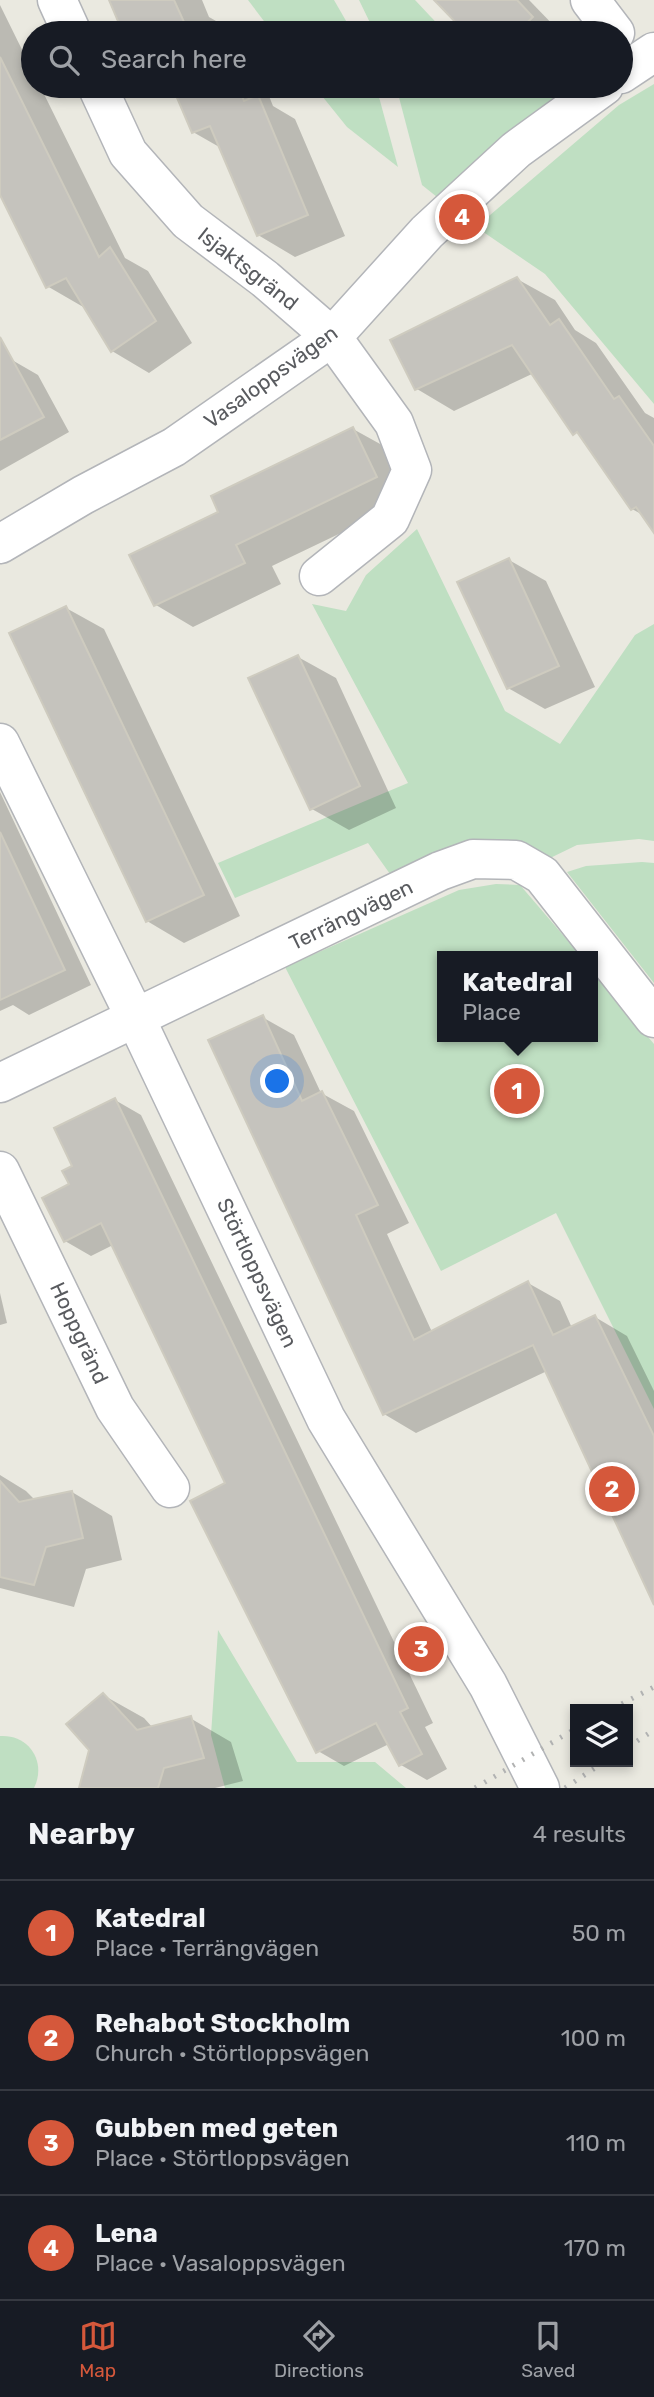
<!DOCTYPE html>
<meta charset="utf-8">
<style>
:root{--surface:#171b24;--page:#20242c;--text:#f1f3f6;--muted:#9ea1a6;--line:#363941;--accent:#d5583b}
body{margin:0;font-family:Rubik,sans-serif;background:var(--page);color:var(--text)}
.controls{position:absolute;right:21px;bottom:21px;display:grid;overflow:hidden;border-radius:0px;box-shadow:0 4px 10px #0003}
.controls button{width:63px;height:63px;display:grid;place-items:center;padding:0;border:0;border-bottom:2px solid var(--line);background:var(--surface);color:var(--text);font:35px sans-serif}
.you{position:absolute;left:278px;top:1082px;width:24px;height:24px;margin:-18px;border:5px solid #fff;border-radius:50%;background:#1a73e8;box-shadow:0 0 0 10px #1a73e833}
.badge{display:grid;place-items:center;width:46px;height:46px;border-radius:50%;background:var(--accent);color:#fff;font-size:23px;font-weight:700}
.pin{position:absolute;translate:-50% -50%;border:4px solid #fff;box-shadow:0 2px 7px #0006}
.popup{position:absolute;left:437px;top:951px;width:161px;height:91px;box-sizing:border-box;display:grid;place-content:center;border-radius:0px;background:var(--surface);filter:drop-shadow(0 2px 5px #0005);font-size:23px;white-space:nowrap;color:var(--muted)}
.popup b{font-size:26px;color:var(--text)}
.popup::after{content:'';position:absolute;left:50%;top:100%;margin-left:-14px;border:14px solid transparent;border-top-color:var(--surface)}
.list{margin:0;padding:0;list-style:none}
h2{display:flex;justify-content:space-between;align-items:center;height:91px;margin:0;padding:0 28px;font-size:30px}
h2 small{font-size:23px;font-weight:400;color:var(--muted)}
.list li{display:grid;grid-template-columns:46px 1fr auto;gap:21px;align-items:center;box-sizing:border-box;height:105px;padding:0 28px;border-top:2px solid var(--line)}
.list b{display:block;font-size:26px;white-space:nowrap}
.list p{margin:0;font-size:23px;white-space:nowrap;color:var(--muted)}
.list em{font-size:23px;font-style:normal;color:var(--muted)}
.icon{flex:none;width:38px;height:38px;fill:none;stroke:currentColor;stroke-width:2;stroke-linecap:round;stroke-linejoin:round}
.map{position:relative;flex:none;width:654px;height:1788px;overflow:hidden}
.search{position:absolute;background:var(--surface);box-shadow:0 4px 10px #0003;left:21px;right:21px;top:21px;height:77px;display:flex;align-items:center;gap:18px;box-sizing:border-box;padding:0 24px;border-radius:38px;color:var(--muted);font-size:26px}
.sheet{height:511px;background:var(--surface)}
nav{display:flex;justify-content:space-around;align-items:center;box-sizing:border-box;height:98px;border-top:2px solid var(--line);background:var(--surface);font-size:19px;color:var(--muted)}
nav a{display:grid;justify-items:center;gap:4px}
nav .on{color:var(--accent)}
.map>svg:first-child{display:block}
</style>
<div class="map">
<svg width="654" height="1788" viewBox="0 0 654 1788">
<rect width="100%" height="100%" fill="#eae9e0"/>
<!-- green -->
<g fill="#bfdfc2">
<path d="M248,0H334L353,33H273Z"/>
<path d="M359,0H415L446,33H375Z"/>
<path d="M654,84V404L545,274L476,227L619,105Z"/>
<path d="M314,86H376L398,167L347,127Z"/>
<path d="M396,86H567L437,197L422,185Z"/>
<path d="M417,529L505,711L560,744L635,635L654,624V841L639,839L577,845L542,862L390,874L368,843L235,898L218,863L408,783L312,604L346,611L366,575Z"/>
<path d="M642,862L654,863V983L567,872L586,866Z"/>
<path d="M496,884L520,885L581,956H442V1037H592V970L654,1044V1409L556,1213L441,1271L285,967L459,890Z"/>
<path d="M218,1630L297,1762H375L406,1788H225L211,1735Z"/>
<path d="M0,1736C29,1734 47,1762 34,1788H0Z"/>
</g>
<!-- shadow -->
<g fill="#0003">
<path d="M111,0H202L209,17L237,33H125Z"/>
<path d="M436,0H529L561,33H469Z"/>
<path d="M0,5L33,72V86H40L125,258L148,271L192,343L149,373L112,351L85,308L47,286L0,191Z"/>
<path d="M174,86H265L273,106L295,119L345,236L295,257L258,235L221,148L193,132Z"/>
<path d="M517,279L555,300L575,330L596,343L645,413L654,418V530L643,515L632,509L534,373L454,411L417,389Z"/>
<path d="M0,343L12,360L38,375L69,432L0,471Z"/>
<path d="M353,429L391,450L414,498L272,566L281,584L193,627L156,605L221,512Z"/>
<path d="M509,560L546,581L595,687L545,709L508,688Z"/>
<path d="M66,608L104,629L240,916L184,943L147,921Z"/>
<path d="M298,657L336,678L396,808L349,830L312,809Z"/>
<path d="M0,792L91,985L29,1015L13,1005L0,1011Z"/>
<path d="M262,1017L294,1035L321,1093L354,1111L409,1223L387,1234L432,1332L528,1283L560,1301L572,1328L595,1317L627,1336L654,1391V1596L547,1371L416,1433L384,1414Z"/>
<path d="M115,1100L141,1115L433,1723L425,1727L447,1769L427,1780L401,1765L389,1744L344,1766L318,1751L228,1484L113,1245L91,1256L65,1241L74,1167Z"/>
<path d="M0,1293L7,1323L0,1325Z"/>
<path d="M0,1475L26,1491L35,1500L72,1492L112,1516L122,1560L86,1569L74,1607L0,1588Z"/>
<path d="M103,1695L144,1718L153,1728L190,1718L231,1742L243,1781L215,1788H81Z"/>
</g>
<!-- building -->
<g fill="#c5c3bd" stroke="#cecbbf" stroke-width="2">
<path d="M109,0H174L189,33H123Z"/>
<path d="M434,0H517L533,17L516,33H466Z"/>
<path d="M0,57L99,257L110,247L156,321L111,352L66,278L46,288L0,195Z"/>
<path d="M172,86H238L244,101L258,95L308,215L257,236L210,126L192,133Z"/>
<path d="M517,277L550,325L559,319L614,399L619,396L654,446V533L636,507L631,510L577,432L573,435L512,345L415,390L390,340Z"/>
<path d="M0,337L44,417L0,440Z"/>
<path d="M353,427L377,477L236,545L245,563L154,606L129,555L218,512L211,496Z"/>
<path d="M509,558L559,666L507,689L457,582Z"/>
<path d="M66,606L204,895L146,922L9,633Z"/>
<path d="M298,655L360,786L310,810L248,678Z"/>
<path d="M0,832L65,970L0,1000Z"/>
<path d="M263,1015L302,1101L322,1091L378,1205L356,1215L414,1340L528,1281L553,1335L595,1315L654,1436V1605L533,1345L383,1415L208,1040Z"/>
<path d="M115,1098L408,1708L400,1712L422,1754L399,1766L376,1723L316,1753L190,1501L225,1483L101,1223L64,1242L42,1198L69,1184L62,1171L72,1166L54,1128Z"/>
<path d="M0,1481L19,1502L72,1491L83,1538L46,1547L34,1585L0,1577Z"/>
<path d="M103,1693L137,1730L191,1716L204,1758L164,1768L158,1788H79L89,1750L66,1724Z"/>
</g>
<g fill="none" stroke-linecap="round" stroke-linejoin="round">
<!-- minor casing -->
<g stroke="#b3b5b9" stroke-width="41">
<g id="minor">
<path d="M57,0L72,33"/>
<path d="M590,0L615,33"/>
<path d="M621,74L654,52"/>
<path d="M97,86L128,153L188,221L265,279L332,337L394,423L412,470L390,519L319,576"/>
<path d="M0,544L83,495L174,447L332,337L427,232L516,150L604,86"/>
<path d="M0,743L135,1017L326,1419L488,1685L540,1788"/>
<path d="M0,1083L440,871L473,859L516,860L542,875L654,1018"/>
<path d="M0,1171L115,1408L170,1488"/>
</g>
</g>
<!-- minor -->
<use href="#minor" stroke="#fff" stroke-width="38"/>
<!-- rail -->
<g stroke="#b1b2b2" stroke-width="5" stroke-dasharray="2 9" stroke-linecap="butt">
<path d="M612,1709L654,1687"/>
<path d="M628,1747L654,1730"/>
<path d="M475,1788L575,1729"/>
<path d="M565,1788L604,1762"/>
</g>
</g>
<g text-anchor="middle" stroke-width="5" stroke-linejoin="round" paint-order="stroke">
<!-- street labels -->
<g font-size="21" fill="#595b5f" stroke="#fff">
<text transform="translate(248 269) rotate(38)" y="7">Isjaktsgränd</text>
<text transform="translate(271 377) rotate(-36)" y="7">Vasaloppsvägen</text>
<text transform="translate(351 915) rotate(-26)" y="7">Terrängvägen</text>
<text transform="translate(257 1273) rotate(65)" y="7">Störtloppsvägen</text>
<text transform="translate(79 1333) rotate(65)" y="7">Hoppgränd</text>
</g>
</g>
</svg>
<div class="controls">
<button><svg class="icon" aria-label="layers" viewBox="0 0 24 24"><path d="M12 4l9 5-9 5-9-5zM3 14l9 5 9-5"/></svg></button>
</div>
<div class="you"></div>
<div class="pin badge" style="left:517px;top:1091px">1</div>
<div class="popup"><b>Katedral</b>Place</div>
<div class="pin badge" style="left:612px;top:1489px">2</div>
<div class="pin badge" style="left:421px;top:1649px">3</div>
<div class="pin badge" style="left:462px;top:217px">4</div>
<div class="search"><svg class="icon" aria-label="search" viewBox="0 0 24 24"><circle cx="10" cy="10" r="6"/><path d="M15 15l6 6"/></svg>Search here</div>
</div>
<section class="sheet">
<h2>Nearby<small>4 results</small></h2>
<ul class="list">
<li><span class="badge">1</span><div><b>Katedral</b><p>Place · Terrängvägen</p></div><em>50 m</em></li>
<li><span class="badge">2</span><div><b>Rehabot Stockholm</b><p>Church · Störtloppsvägen</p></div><em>100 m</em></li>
<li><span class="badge">3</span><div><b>Gubben med geten</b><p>Place · Störtloppsvägen</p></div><em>110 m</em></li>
<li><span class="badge">4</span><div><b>Lena</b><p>Place · Vasaloppsvägen</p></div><em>170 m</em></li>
</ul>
</section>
<nav>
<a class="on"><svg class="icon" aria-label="map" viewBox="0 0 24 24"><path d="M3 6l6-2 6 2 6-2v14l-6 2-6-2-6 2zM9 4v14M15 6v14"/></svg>Map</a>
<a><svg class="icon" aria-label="directions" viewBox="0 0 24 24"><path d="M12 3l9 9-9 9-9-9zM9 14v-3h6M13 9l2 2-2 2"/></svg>Directions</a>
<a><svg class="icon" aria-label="saved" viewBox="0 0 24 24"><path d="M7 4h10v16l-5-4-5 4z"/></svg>Saved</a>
</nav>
